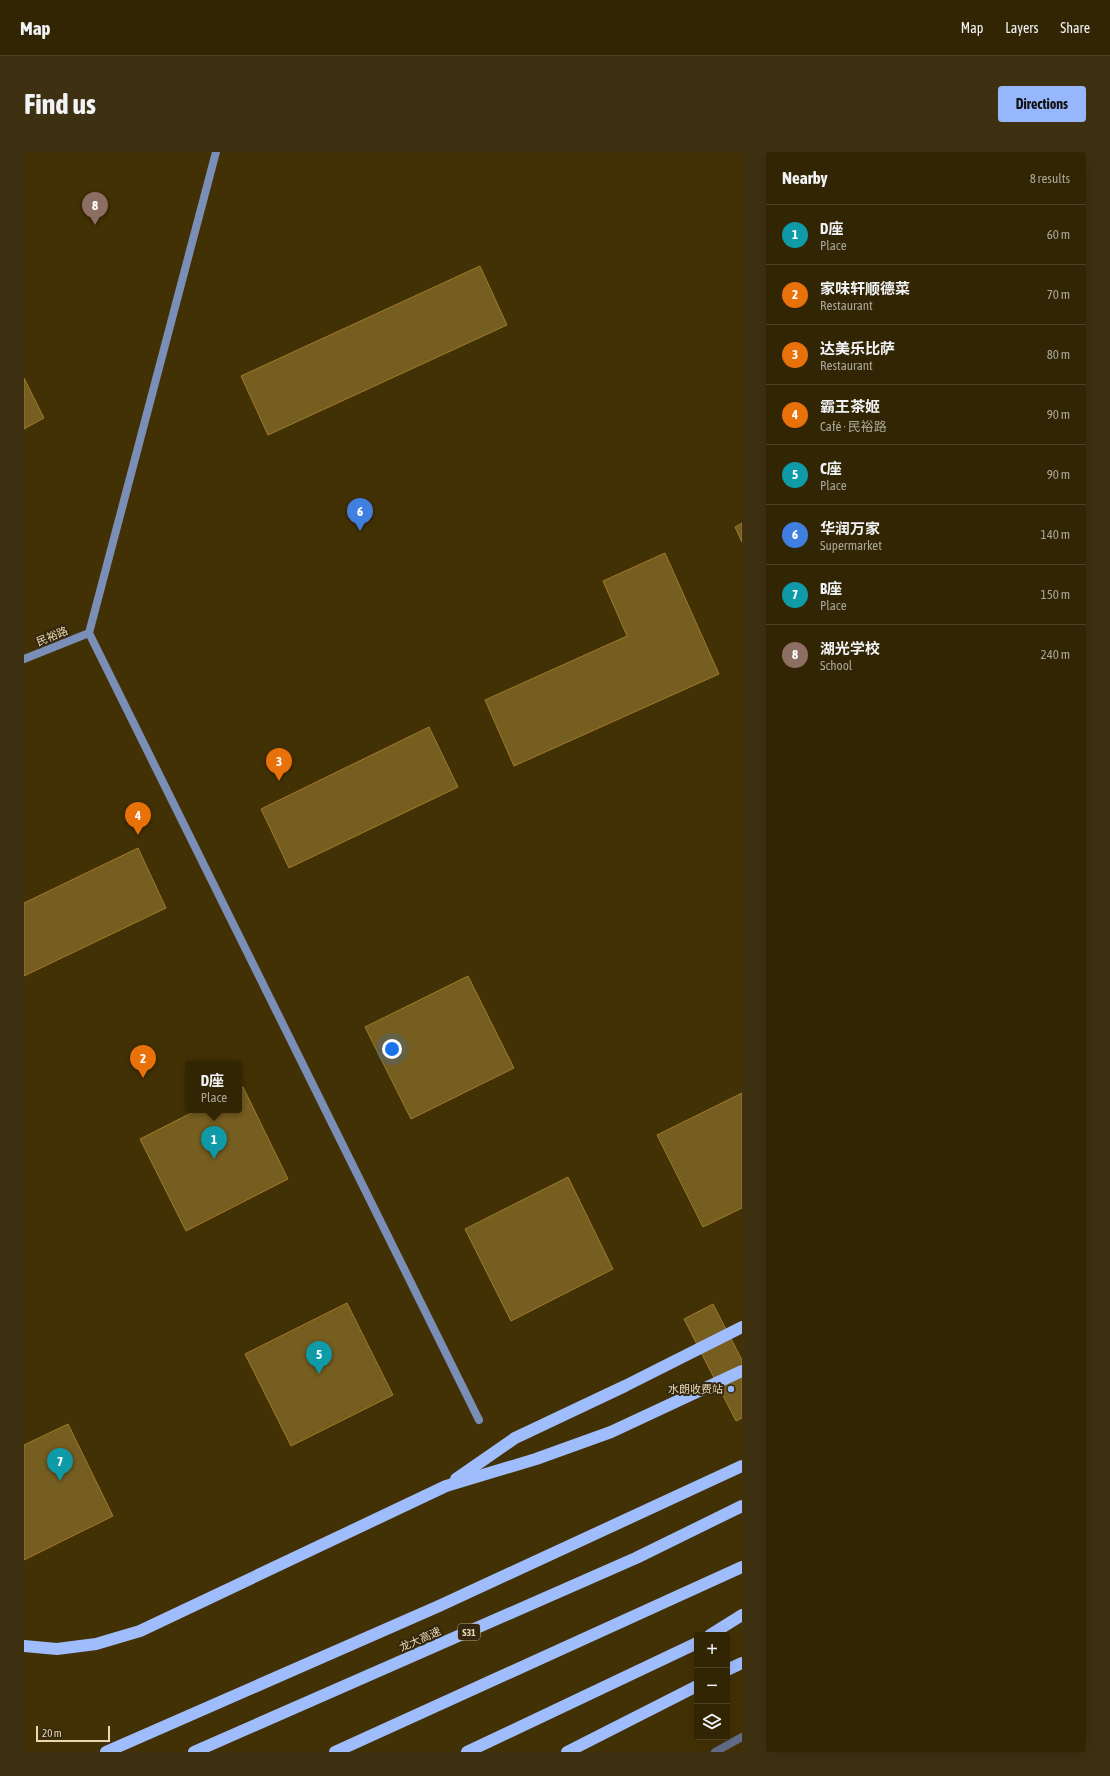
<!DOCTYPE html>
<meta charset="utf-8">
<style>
:root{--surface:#322503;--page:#3d3112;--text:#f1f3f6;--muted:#a8a59a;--line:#4d4225;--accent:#96b6fd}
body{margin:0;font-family:"Asap Condensed","Noto Sans SC",sans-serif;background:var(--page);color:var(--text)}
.controls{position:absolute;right:12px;bottom:12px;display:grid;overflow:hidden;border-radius:4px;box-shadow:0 4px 16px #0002}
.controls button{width:36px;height:36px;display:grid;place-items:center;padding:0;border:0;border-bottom:1px solid var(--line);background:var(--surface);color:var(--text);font:20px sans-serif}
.scale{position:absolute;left:12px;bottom:10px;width:74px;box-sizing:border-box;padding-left:4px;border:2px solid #ead8b3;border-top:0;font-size:11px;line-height:14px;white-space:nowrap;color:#ead8b3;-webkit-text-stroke:3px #33280f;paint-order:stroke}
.you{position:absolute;left:368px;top:897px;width:14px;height:14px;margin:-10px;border:3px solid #fff;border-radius:50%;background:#1a73e8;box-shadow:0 0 0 6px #1a73e833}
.badge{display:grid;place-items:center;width:26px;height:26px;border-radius:50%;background:var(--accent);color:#fff;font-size:13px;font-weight:700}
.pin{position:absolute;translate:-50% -33px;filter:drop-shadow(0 1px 2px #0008)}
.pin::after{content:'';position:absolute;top:21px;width:14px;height:12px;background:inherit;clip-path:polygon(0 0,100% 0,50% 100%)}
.popup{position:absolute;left:162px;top:909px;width:56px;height:52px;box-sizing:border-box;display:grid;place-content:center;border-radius:4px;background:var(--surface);filter:drop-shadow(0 1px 3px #0005);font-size:13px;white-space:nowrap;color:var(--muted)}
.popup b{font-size:15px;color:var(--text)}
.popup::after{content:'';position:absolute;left:50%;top:100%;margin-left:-8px;border:8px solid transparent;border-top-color:var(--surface)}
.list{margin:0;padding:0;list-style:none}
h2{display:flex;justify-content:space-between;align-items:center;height:52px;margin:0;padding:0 16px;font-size:17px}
h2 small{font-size:13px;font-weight:400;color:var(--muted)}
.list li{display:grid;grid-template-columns:26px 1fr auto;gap:12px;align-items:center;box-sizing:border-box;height:60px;padding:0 16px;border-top:1px solid var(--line)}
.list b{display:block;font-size:15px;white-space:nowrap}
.list p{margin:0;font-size:13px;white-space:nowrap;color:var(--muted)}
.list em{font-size:13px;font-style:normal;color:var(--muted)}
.icon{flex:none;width:22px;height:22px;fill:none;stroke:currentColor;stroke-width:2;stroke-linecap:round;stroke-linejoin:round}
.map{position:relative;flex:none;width:718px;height:1600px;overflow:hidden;border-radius:4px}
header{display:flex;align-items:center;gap:24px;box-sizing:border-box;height:56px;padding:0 20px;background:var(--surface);border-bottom:1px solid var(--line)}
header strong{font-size:19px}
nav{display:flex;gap:22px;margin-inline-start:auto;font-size:14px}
.intro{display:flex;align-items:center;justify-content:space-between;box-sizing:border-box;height:96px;padding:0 24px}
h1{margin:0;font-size:28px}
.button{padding:10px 18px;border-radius:4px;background:var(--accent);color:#111;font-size:14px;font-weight:700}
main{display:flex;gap:24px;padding:0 24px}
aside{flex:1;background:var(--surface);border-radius:4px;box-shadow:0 4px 16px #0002}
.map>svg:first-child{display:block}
</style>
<header>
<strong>Map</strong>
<nav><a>Map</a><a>Layers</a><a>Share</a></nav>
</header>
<div class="intro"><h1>Find us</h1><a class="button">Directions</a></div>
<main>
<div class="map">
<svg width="718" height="1600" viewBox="0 0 718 1600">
<rect width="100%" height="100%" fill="#423104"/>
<!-- building -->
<g fill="#765d20" stroke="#9e7c2b">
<path d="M456,114L483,173L244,283L217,224Z"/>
<path d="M0,226L20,266L0,277Z"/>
<path d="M718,371V390L711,375Z"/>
<path d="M641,401L695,522L490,614L461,548L603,484L579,429Z"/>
<path d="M405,575L434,635L265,716L237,657Z"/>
<path d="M114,696L142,756L0,824V751Z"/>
<path d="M444,824L490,916L387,967L341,875Z"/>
<path d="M219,935L264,1027L162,1079L116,987L173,958H215V937Z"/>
<path d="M718,941V1056L679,1075L633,983Z"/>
<path d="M544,1025L589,1117L487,1169L441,1077Z"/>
<path d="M323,1151L369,1243L267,1294L221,1202Z"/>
<path d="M689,1152L718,1208V1266L712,1269L660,1167Z"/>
<path d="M44,1272L89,1364L0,1408V1293Z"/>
</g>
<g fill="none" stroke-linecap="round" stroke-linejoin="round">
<!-- street -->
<path stroke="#626e88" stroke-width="8" d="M691,1600L718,1585"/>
<!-- secondary -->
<g stroke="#7a8eb7" stroke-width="8">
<path d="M192,0L65,481L455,1268"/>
<path d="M0,507L65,481"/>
</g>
<!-- highway -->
<g stroke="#9fbcfd" stroke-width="12">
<path d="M432,1327L491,1286L601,1234L718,1175"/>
<path d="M686,1483L718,1463"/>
<path d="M0,1494L33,1497L72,1492L116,1479L422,1334L512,1307L587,1280L718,1219"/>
<path d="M703,1518L718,1511"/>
<path d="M82,1600L415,1454L718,1314"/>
<path d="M170,1600L612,1406L718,1354"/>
<path d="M311,1600L718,1415"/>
<path d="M443,1600L673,1491"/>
<path d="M543,1600L673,1534"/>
</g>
</g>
<!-- markers -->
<circle fill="#96b6fd" stroke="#33280f" stroke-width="1.5" cx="707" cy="1237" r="4"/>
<g text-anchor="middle" stroke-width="4" stroke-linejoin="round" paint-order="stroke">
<!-- shield labels -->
<rect fill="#33280f" stroke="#b3a382" stroke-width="1" x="434" y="1472" width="22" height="16" rx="3"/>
<g font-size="10" font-weight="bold" fill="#ead8b3">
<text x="445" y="1484">S31</text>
</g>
<!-- street labels -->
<g font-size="11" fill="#ead8b3" stroke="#33280f">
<text transform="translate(28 484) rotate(-22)" y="4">民裕路</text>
<text transform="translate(396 1487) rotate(-24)" y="4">龙大高速</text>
</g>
<!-- poi labels -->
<g font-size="11" fill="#ead8b3" stroke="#33280f" text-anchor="end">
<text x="699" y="1241">水朗收费站</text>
</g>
</g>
</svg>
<div class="controls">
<button>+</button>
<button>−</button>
<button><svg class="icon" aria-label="layers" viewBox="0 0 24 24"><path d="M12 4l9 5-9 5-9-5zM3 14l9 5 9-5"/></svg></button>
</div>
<div class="scale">20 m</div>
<div class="you"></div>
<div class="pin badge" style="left:190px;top:1007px;background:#0f9aa8">1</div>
<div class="popup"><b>D座</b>Place</div>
<div class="pin badge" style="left:119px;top:926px;background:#e8710a">2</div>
<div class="pin badge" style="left:255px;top:629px;background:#e8710a">3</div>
<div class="pin badge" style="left:114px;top:683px;background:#e8710a">4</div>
<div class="pin badge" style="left:295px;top:1222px;background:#0f9aa8">5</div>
<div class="pin badge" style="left:336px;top:379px;background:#3f7fe0">6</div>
<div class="pin badge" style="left:36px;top:1329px;background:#0f9aa8">7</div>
<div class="pin badge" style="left:71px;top:73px;background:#8d6e63">8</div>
</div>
<aside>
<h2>Nearby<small>8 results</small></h2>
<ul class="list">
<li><span class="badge" style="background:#0f9aa8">1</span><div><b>D座</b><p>Place</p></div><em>60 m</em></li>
<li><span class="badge" style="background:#e8710a">2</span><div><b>家味轩顺德菜</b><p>Restaurant</p></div><em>70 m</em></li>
<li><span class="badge" style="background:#e8710a">3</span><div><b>达美乐比萨</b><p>Restaurant</p></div><em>80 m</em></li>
<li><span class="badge" style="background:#e8710a">4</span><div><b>霸王茶姬</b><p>Café · 民裕路</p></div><em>90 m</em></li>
<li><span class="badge" style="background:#0f9aa8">5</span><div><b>C座</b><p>Place</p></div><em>90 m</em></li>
<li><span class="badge" style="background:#3f7fe0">6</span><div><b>华润万家</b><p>Supermarket</p></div><em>140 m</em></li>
<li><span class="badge" style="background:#0f9aa8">7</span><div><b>B座</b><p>Place</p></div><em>150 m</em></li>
<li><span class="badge" style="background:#8d6e63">8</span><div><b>湖光学校</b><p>School</p></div><em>240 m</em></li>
</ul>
</aside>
</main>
